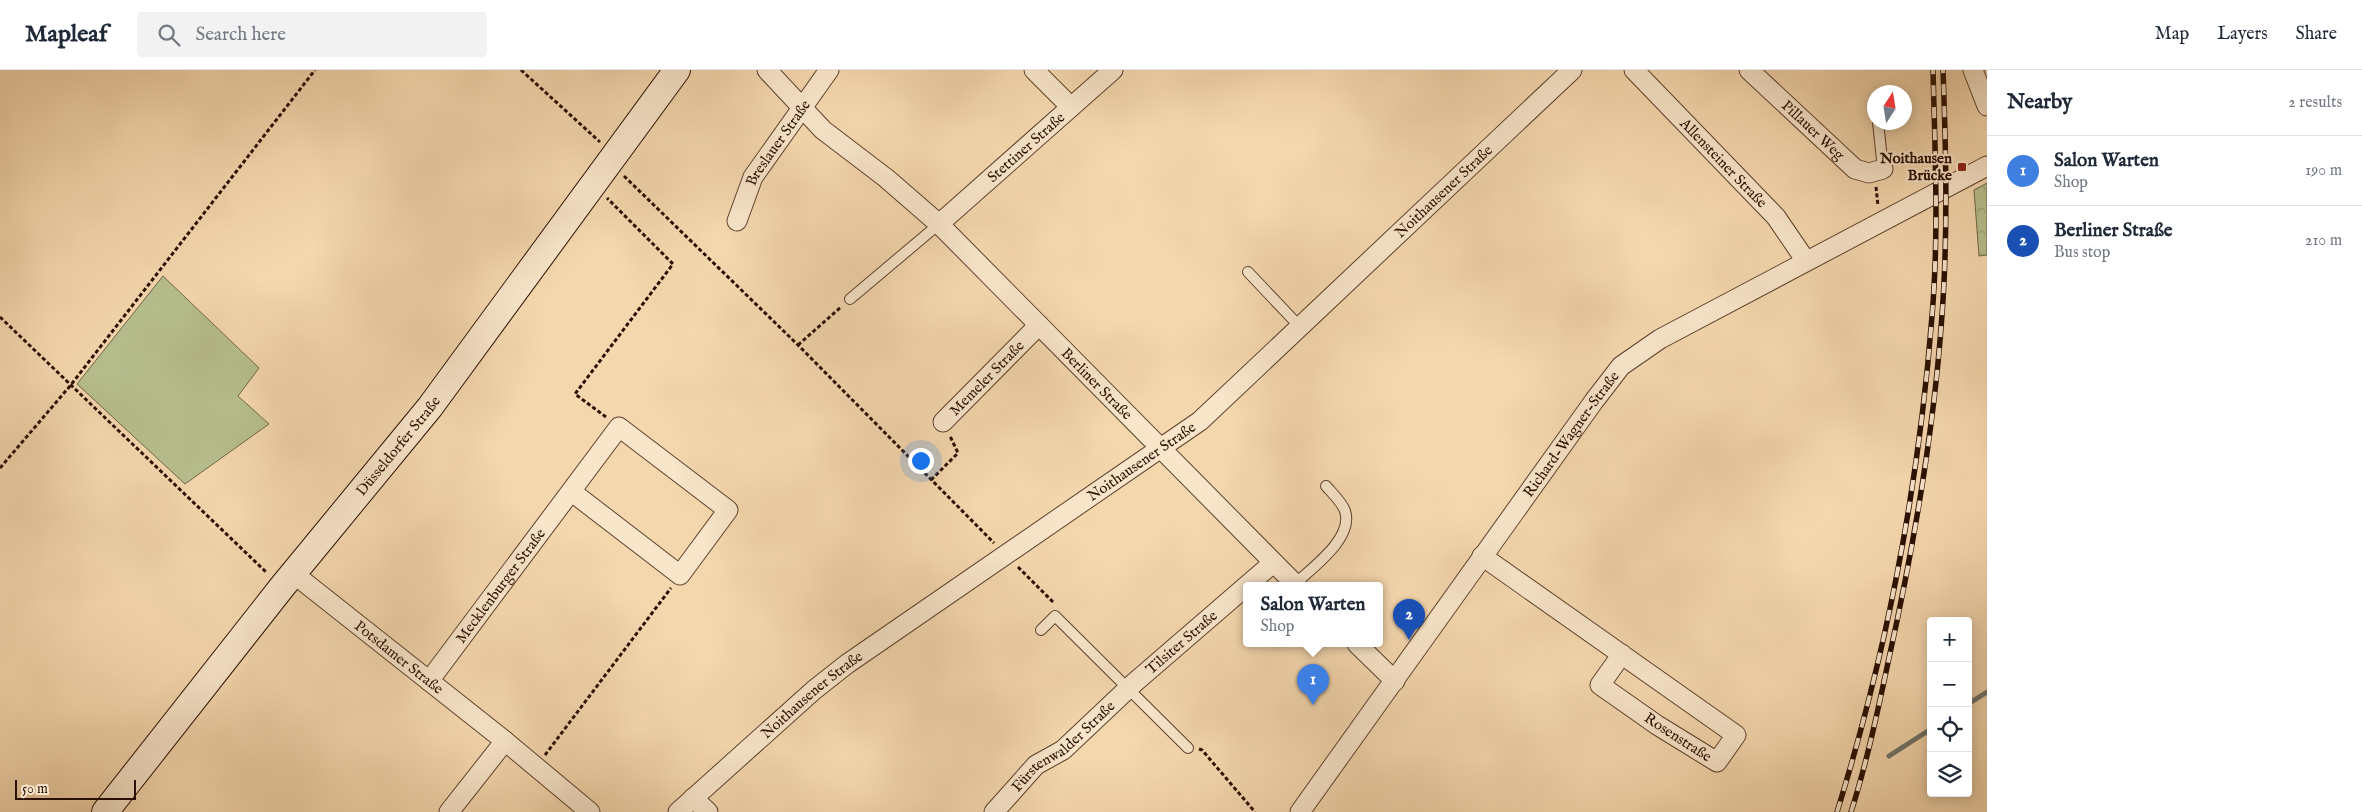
<!DOCTYPE html>
<meta charset="utf-8">
<style>
:root{--surface:#fff;--page:#f2f2f3;--text:#1f2937;--muted:#747a83;--line:#e0e1e3;--accent:#8f2418}
body{margin:0;font-family:"IM FELL English",serif;background:var(--page);color:var(--text)}
.controls{position:absolute;right:15px;bottom:15px;display:grid;overflow:hidden;border-radius:5px;box-shadow:0 2px 12px #0003}
.controls button{width:45px;height:45px;display:grid;place-items:center;padding:0;border:0;border-bottom:1px solid var(--line);background:var(--surface);color:var(--text);font:25px sans-serif}
.compass{position:absolute;left:1867px;top:15px;width:45px;height:45px;border-radius:50%;background:var(--surface);box-shadow:0 2px 12px #0003;rotate:12deg}
.scale{position:absolute;left:15px;bottom:12px;width:121px;box-sizing:border-box;padding-left:5px;border:2px solid #2a0f02;border-top:0;font-size:14px;line-height:18px;white-space:nowrap;color:#2a0f02;-webkit-text-stroke:4px #f8e5ca;paint-order:stroke}
.you{position:absolute;left:920px;top:390px;width:18px;height:18px;margin:-12px;border:4px solid #fff;border-radius:50%;background:#1a73e8;box-shadow:0 0 0 8px #1a73e833}
.badge{display:grid;place-items:center;width:32px;height:32px;border-radius:50%;background:var(--accent);color:#fff;font-size:16px;font-weight:700}
.pin{position:absolute;translate:-50% -41px;filter:drop-shadow(0 1px 2px #0008)}
.pin::after{content:'';position:absolute;top:26px;width:18px;height:15px;background:inherit;clip-path:polygon(0 0,100% 0,50% 100%)}
.popup{position:absolute;left:1243px;top:512px;width:140px;height:65px;box-sizing:border-box;display:grid;place-content:center;border-radius:5px;background:var(--surface);filter:drop-shadow(0 1px 4px #0005);font-size:16px;white-space:nowrap;color:var(--muted)}
.popup b{font-size:19px;color:var(--text)}
.popup::after{content:'';position:absolute;left:50%;top:100%;margin-left:-10px;border:10px solid transparent;border-top-color:var(--surface)}
.list{margin:0;padding:0;list-style:none}
h2{display:flex;justify-content:space-between;align-items:center;height:65px;margin:0;padding:0 20px;font-size:21px}
h2 small{font-size:16px;font-weight:400;color:var(--muted)}
.list li{display:grid;grid-template-columns:32px 1fr auto;gap:15px;align-items:center;box-sizing:border-box;height:70px;padding:0 20px;border-top:1px solid var(--line)}
.list b{display:block;font-size:19px;white-space:nowrap}
.list p{margin:0;font-size:16px;white-space:nowrap;color:var(--muted)}
.list em{font-size:16px;font-style:normal;color:var(--muted)}
.icon{flex:none;width:28px;height:28px;fill:none;stroke:currentColor;stroke-width:2;stroke-linecap:round;stroke-linejoin:round}
.map{position:relative;flex:none;width:1987px;height:742px;overflow:hidden}
header{display:flex;align-items:center;gap:30px;box-sizing:border-box;height:70px;padding:0 25px;background:var(--surface);border-bottom:1px solid var(--line)}
header strong{font-size:24px}
nav{display:flex;gap:28px;margin-inline-start:auto;font-size:18px}
.search{width:350px;height:45px;background:var(--page);display:flex;align-items:center;gap:12px;box-sizing:border-box;padding:0 18px;border-radius:5px;color:var(--muted);font-size:19px}
main{display:flex}
aside{flex:1;background:var(--surface)}
.map>svg:first-child{display:block}
</style>
<header>
<strong>Mapleaf</strong>
<div class="search"><svg class="icon" aria-label="search" viewBox="0 0 24 24"><circle cx="10" cy="10" r="6"/><path d="M15 15l6 6"/></svg>Search here</div>
<nav><a>Map</a><a>Layers</a><a>Share</a></nav>
</header>
<main>
<div class="map">
<svg width="1987" height="742" viewBox="0 0 1987 742">
<defs>
<pattern id="park-crowns" width="20" height="18" patternUnits="userSpaceOnUse" patternTransform="scale(1.25)"><rect width="20" height="18" fill="#b7bf8e"/><path d="M2 6a3 3 0 1 1 6 0M12 15a3 3 0 1 1 6 0" fill="none" stroke="#9ea379"/></pattern>
</defs>
<rect width="100%" height="100%" fill="#f5d7ae"/>
<filter id="stains"><feTurbulence type="fractalNoise" baseFrequency=".004" numOctaves="4"/><feColorMatrix values="0 0 0 0 .2 0 0 0 0 .09 0 0 0 0 .02 0 0 0 .5 -.17"/></filter>
<radialGradient id="worn" r=".72"><stop offset=".6" stop-color="#630" stop-opacity="0"/><stop offset="1" stop-color="#630" stop-opacity=".3"/></radialGradient>
<!-- grass -->
<path fill="#b7bf8e" stroke="#706748" d="M163,206L259,298L238,326L269,354L185,414L77,314Z"/>
<!-- park -->
<path fill="url(#park-crowns)" stroke="#706748" d="M1987,113V185L1979,186L1974,120Z"/>
<g fill="none" stroke-linecap="round" stroke-linejoin="round">
<!-- stream -->
<g stroke="#6f746a" stroke-width="5">
<path d="M1968,634L1987,622"/>
<path d="M1889,686L1931,659"/>
</g>
<!-- lane casing -->
<g stroke="#5d412d" stroke-width="12">
<g id="lane">
<path d="M1878,52L1883,99"/>
<path d="M1248,202L1301,258"/>
<path d="M850,229L939,154"/>
<path d="M1295,514C1313,497 1354,468 1345,441C1342,432 1332,423 1326,416"/>
<path d="M1041,560L1055,546L1188,678"/>
</g>
</g>
<!-- street casing -->
<g stroke="#5d412d" stroke-width="21">
<g id="street">
<path id="s1" d="M767,0L823,60L886,108L939,154L1297,516"/>
<path d="M1034,0L1071,37"/>
<path id="s2" d="M1634,0L1776,147L1806,191"/>
<path id="s3" d="M1749,0L1855,99L1869,103L1883,99"/>
<path d="M1973,0L1987,36"/>
<path id="s4" d="M737,151L753,107L829,0"/>
<path id="s5" d="M939,154L1113,0"/>
<path id="s6" d="M943,352L1039,255"/>
<path d="M1482,486L1736,665L1717,692L1657,655L1600,615L1622,584"/>
<path id="s7" d="M294,504L505,671L590,742"/>
<path d="M1357,574L1395,611"/>
<path id="s8" d="M429,611L619,357L728,440L680,505L572,422"/>
<path d="M693,728L708,742"/>
<path d="M449,742L505,671"/>
<path id="s9" d="M678,742L814,620L847,594L1200,351L1572,0"/>
<path id="s10" d="M994,742L1036,695L1063,680L1134,613L1273,493"/>
<path id="s11" d="M1300,742L1594,331L1621,296L1660,269L1987,96"/>
</g>
</g>
<!-- secondary casing -->
<g stroke="#2a0f02" stroke-width="28">
<g id="secondary">
<path id="s12" d="M105,742L282,517L430,337L677,0"/>
</g>
</g>
<!-- path -->
<g stroke="#2a0f02" stroke-width="3" stroke-dasharray="4 2.5" stroke-linecap="butt">
<path d="M521,0L600,72"/>
<path d="M624,106L798,275L994,473"/>
<path d="M1876,117L1878,136"/>
<path d="M0,247L267,503"/>
<path d="M798,275L841,237"/>
<path d="M606,347L575,324L673,194L607,128"/>
<path d="M0,398L70,316L315,0"/>
<path d="M931,410L958,383L950,366"/>
<path d="M1018,497L1054,533"/>
<path d="M1199,679L1202,680L1255,742"/>
<path d="M545,685L671,518"/>
</g>
<!-- lane -->
<use href="#lane" stroke="#f8e5ca" stroke-width="10"/>
<!-- street -->
<use href="#street" stroke="#f8e5ca" stroke-width="19"/>
<!-- secondary -->
<use href="#secondary" stroke="#f8e5ca" stroke-width="26"/>
<!-- rail casing -->
<g stroke="#2a0f02" stroke-width="5.5">
<g id="rail">
<path d="M1837,742C1887,581 1919,414 1932,246C1939,164 1935,82 1933,0"/>
<path d="M1851,742C1867,692 1878,640 1889,588C1914,475 1934,361 1942,245C1948,164 1946,82 1943,0"/>
</g>
</g>
<!-- rail -->
<use href="#rail" stroke="#f8e5ca" stroke-width="4" stroke-dasharray="11" stroke-linecap="butt"/>
</g>
<!-- markers -->
<rect fill="#8f2418" stroke="#f8e5ca" stroke-width="2" x="1957" y="92" width="10" height="10" rx="2.5"/>
<g text-anchor="middle" stroke-width="4" stroke-linejoin="round" paint-order="stroke">
<!-- street labels -->
<g font-size="15" fill="#2a0f02" stroke="#f8e5ca">
<text dy="5" stroke="none"><textPath href="#s3" startOffset="88">Pillauer Weg</textPath></text>
<text dy="5" stroke="none"><textPath href="#s4" startOffset="89">Breslauer Straße</textPath></text>
<text dy="5" stroke="none"><textPath href="#s5" startOffset="116">Stettiner Straße</textPath></text>
<text dy="5" stroke="none"><textPath href="#s2" startOffset="129">Allensteiner Straße</textPath></text>
<text dy="5" stroke="none"><textPath href="#s9" startOffset="988">Noithausener Straße</textPath></text>
<text dy="5" stroke="none"><textPath href="#s6" startOffset="62">Memeler Straße</textPath></text>
<text dy="5" stroke="none"><textPath href="#s1" startOffset="456">Berliner Straße</textPath></text>
<text dy="5" stroke="none"><textPath href="#s11" startOffset="465">Richard-Wagner-Straße</textPath></text>
<text dy="5" stroke="none"><textPath href="#s12" startOffset="469">Düsseldorfer Straße</textPath></text>
<text dy="5" stroke="none"><textPath href="#s9" startOffset="582">Noithausener Straße</textPath></text>
<text dy="5" stroke="none"><textPath href="#s8" startOffset="119">Mecklenburger Straße</textPath></text>
<text dy="5" stroke="none"><textPath href="#s10" startOffset="254">Tilsiter Straße</textPath></text>
<text dy="5" stroke="none"><textPath href="#s7" startOffset="134">Potsdamer Straße</textPath></text>
<text dy="5" stroke="none"><textPath href="#s9" startOffset="178">Noithausener Straße</textPath></text>
<text transform="translate(1678 667) rotate(33)" y="5">Rosenstraße</text>
<text dy="5" stroke="none"><textPath href="#s10" startOffset="96">Fürstenwalder Straße</textPath></text>
</g>
<!-- poi labels -->
<g font-size="15" font-weight="bold" fill="#2a0f02" stroke="#f8e5ca" text-anchor="end">
<text x="1952" y="93">Noithausen<tspan x="1952" dy="17">Brücke</tspan></text>
</g>
</g>
<rect width="100%" height="100%" filter="url(#stains)"/>
<rect width="100%" height="100%" fill="url(#worn)"/>
</svg>
<div class="controls">
<button>+</button>
<button>−</button>
<button><svg class="icon" aria-label="locate" viewBox="0 0 24 24"><circle cx="12" cy="12" r="6"/><path d="M12 2v4M12 18v4M2 12h4M18 12h4"/></svg></button>
<button><svg class="icon" aria-label="layers" viewBox="0 0 24 24"><path d="M12 4l9 5-9 5-9-5zM3 14l9 5 9-5"/></svg></button>
</div>
<svg class="compass" viewBox="-18 -18 36 36"><path d="M0-13l5 13h-10z" fill="#e53935"/><path d="M0 13l5-13h-10z" fill="#747a83"/></svg>
<div class="scale">50 m</div>
<div class="you"></div>
<div class="pin badge" style="left:1313px;top:635px;background:#3f7fe0">1</div>
<div class="popup"><b>Salon Warten</b>Shop</div>
<div class="pin badge" style="left:1409px;top:570px;background:#1a4fb4">2</div>
</div>
<aside>
<h2>Nearby<small>2 results</small></h2>
<ul class="list">
<li><span class="badge" style="background:#3f7fe0">1</span><div><b>Salon Warten</b><p>Shop</p></div><em>190 m</em></li>
<li><span class="badge" style="background:#1a4fb4">2</span><div><b>Berliner Straße</b><p>Bus stop</p></div><em>210 m</em></li>
</ul>
</aside>
</main>
